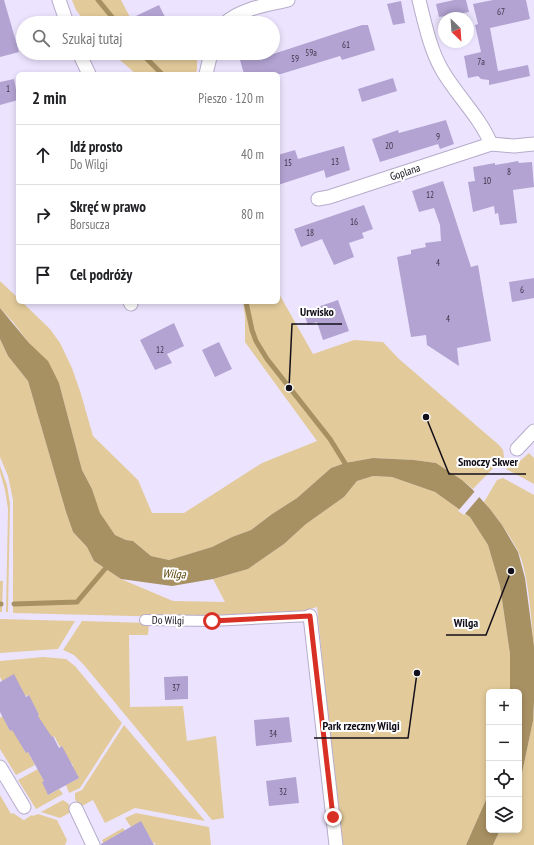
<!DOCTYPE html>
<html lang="pl">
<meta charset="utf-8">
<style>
:root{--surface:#fff;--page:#f6f6f6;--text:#202124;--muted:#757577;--line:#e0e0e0}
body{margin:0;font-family:"PT Sans Narrow",sans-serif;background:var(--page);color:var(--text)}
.controls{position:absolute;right:12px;bottom:12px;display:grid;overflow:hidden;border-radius:6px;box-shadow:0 2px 6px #0003}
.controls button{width:36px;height:36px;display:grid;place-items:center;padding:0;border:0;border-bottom:1px solid var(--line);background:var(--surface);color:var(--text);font:20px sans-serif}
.compass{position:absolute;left:438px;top:12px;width:36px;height:36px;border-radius:50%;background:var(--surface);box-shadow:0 2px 6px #0003;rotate:155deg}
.stop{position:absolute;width:12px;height:12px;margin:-9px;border:3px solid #d93025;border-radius:50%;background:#fff}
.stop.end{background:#d93025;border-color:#fff;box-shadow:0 1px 4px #0008}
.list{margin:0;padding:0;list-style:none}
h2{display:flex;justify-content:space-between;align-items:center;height:52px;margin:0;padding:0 16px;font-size:17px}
h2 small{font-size:13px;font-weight:400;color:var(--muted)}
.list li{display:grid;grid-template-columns:26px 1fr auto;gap:12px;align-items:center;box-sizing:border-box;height:60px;padding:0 16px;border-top:1px solid var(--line)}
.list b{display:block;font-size:15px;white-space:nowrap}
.list p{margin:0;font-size:13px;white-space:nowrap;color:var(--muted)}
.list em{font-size:13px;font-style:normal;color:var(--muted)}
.icon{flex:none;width:22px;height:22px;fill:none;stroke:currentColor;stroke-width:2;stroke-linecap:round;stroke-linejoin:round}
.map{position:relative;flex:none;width:534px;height:845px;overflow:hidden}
.search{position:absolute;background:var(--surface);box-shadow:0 2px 6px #0003;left:16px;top:16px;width:264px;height:44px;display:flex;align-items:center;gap:10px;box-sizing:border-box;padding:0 14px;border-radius:22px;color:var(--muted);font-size:15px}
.panel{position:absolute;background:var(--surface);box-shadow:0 2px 6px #0003;left:16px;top:72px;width:264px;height:232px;border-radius:6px}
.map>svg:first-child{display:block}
</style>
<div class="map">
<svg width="534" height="845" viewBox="0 0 534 845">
<rect width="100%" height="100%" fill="#ece4fe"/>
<!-- green -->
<g fill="#e2ca9a">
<path d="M72,0H121L133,23H86L76,10Z"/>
<path d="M112,53H197V70L195,74H136Z"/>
<path d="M0,281L18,298V302H22L50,329L60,343L72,368L81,394L93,436L138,480L152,513H184L262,463L317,441L245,342V316L243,302H278V292L313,354L354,340L383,342L399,359L499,445L503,450L504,457L473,489L462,480L436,463L414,460L373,458L345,463L331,468L297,498L272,514L251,530L232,537L212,547L169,560L151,556L133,541L126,540L115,535L99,513L92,489L82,470L59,383L13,322L0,308Z"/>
<path d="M0,339L8,356L28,381L66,512L73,532L87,547L94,561L121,579L173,601L225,602L213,579L248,569L284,544L306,524L344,497L357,481L373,476L392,477L435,492L470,517L488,545L500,586L510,654V692H489V793L466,845H341L317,607L303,611L213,618L13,613V500L8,476L0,457Z"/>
<path d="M529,453L534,458V484L506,469L520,461Z"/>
<path d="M0,466L7,485L10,504L8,612H6L8,509L5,490L0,472Z"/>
<path d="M503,478L534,495V646C531,620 529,574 518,551C509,534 497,517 484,502L497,480Z"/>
<path d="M0,581H3L2,612H0Z"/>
<path d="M0,619L75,621L58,649L0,653Z"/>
<path d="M82,621L149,623L148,635H129L130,707L183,706L187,741L216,736L224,818L212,820L84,665L74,655L63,650Z"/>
<path d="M43,657L66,659L75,666L122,723L80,788L69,793L66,785L79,778H76L71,768L73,767V765L64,756L67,754L64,755L60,749L63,747L62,746L60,747L54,736L49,739L45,727L37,717L39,715L28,695L26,696L2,681L0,677V661Z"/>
<path d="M534,702V845H493L500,830H519V787L533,721Z"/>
<path d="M3,716L10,731L16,728L25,752H28L35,765L16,775L0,749V718Z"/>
<path d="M124,725L205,821L135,808L105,823L93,800L82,806L79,805L75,799V793L82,790Z"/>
<path d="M38,769L44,781L42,783L45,782L48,795L59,789L63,794L36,809L18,780Z"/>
<path d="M0,795L11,814L13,813L25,821L24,820L32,815L33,816L38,814L57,820L67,840L65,845H0Z"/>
<path d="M63,800C68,803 72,806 71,812L60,818L41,812Z"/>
<path d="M136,813L209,827L211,845H154L156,843H153L141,822L131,827L125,818Z"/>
<path d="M123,828L125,831L113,837L118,845H104L102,840Z"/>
</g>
<!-- water -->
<g fill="#a79062">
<path d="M0,308L29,343L48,361L59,383L82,470L92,489L100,513L115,535L126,540L133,541L151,556L169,560L212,547L232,537L251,530L272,514L297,498L331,468L345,463L373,458L414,460L436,463L462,480L472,489L490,509L502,525L518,552L525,578L534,646V702L533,721L519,787V692H510V654L500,586L488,545L470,517L435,492L392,477L373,476L357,481L344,497L306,524L284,544L248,569L213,579L172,586L121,579L94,561L87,547L73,532L66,512L28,381L8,356L0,339Z"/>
<path d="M489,793V830H500L493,845H466Z"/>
</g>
<!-- pier -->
<path fill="#ece4fe" d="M476,490L481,495L464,515L458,511Z"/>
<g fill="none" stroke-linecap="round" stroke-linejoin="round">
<!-- stream -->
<g stroke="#a79062" stroke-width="5">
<path d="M98,0L117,23"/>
<path d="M141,53L162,74"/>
<path d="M246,302L252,330L256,341L267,359L330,439L348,468"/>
<path d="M0,604H1"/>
<path d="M14,604L77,602L110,563"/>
</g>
</g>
<!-- building -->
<g fill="#b2a3d2">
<path d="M0,0H4L19,52L0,57Z"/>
<path d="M454,0H466L469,12L439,17L436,4Z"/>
<path d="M493,0H526L530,19L490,28L498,71L528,65L530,76L489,85V80L481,79L478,76L468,78L464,56L481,52L475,25L478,24L473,4Z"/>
<path d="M401,1L405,23L393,25L387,4Z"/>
<path d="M159,5L168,23H121Z"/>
<path d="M362,25H368L375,50L342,60L340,56L281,74H244L238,53H252L254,58L264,55V57Z"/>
<path d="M393,78L397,91L362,102L358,89Z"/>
<path d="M14,79L18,100L0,105V82Z"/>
<path d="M446,120L454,144L440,149L438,144L380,162L372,139L398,130L399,133Z"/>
<path d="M344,146L350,170L326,178L324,170L278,185V155L295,150L298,159Z"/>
<path d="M518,161L519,163L532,162L534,187L513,190L517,223L500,225L498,213L495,214L494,206L473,212L468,182L475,181L473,167L495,163V165Z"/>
<path d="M443,181L471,267L478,265L491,341L457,348L459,366L427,345L426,335L411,337L397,257L411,254V250L426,247L425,243L441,241L440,225L434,208L419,212L412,191Z"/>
<path d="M364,205L373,229L362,233L364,238L349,243L354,257L334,265L322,239L301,247L294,229Z"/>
<path d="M534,278V298L512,302L509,282Z"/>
<path d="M338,300L349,331L323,340L317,322L308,325L303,312Z"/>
<path d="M174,323L184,346L167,354L172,363L155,370L140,340Z"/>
<path d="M219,342L232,369L215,377L202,350Z"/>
<path d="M14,674L26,697L29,695L39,715L38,716L52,737L53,736L59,748L62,746L79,778L48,795L42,782L44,781L28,752L26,753L12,730L10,731L0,712V682Z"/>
<path d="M188,676V699L165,700L164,677Z"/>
<path d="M289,717L292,742L256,746L254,720Z"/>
<path d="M296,777L299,803L269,806L266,781Z"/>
<path d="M141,821L154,845H101V844Z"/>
</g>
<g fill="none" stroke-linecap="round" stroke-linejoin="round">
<!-- pedestrian casing -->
<g stroke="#b6accb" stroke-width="12">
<path id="pedestrian" d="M145,620L212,621L310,616"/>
</g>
<!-- minor casing -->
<g stroke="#b6accb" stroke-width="15">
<g id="minor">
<path d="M59,0L67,23"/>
<path d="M419,0C425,24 430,49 442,70C457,96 480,117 491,144"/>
<path d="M225,23C242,8 268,5 288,0"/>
<path d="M79,53L89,74"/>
<path d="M206,74L211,53"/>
<path d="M318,199L329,197L491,144L514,146L534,144"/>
<path d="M130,302L131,304"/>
<path d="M517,449L534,431"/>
<path d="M310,616L336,845"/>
<path d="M0,767L24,807"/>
<path d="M76,809L93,845"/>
</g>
</g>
<!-- pedestrian -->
<use href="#pedestrian" stroke="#fff" stroke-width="10"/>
<!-- minor -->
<use href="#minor" stroke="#fff" stroke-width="13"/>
</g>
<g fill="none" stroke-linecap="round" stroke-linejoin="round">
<!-- route -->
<path stroke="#d93025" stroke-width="5" d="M212,621L310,616L333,817"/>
</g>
<g text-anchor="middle" stroke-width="4" stroke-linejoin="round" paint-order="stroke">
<!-- number labels -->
<g font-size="9" fill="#3b3448">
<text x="501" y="15">67</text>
<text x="346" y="48">61</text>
<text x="311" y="56">59a</text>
<text x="295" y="62">59</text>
<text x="481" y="65">7a</text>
<text x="8" y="92">1</text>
<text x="438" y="140">9</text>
<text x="389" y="149">20</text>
<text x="335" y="165">13</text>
<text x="288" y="166">15</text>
<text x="509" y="175">8</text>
<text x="487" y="184">10</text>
<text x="430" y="198">12</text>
<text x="354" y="225">16</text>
<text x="310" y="236">18</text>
<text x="438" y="266">4</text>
<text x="522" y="293">6</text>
<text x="448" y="322">4</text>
<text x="160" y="353">12</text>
<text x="176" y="691">37</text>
<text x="273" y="737">34</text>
<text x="283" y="795">32</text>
</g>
<!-- street labels -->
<g font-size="11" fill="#130f1a" stroke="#fff">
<text transform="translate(405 172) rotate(-18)" y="4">Goplana</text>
<text transform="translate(168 620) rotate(1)" y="4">Do Wilgi</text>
</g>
<!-- water labels -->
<g font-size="12" font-style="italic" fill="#563e00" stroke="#fff">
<text transform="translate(174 574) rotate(2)" y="4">Wilga</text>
</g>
</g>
<!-- callouts -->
<path fill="none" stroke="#130f1a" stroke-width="1.5" d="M289 388L292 324H342M426 417L449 474H526M511 571L486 635H446M417 673L408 738H314"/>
<g fill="#130f1a" stroke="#fff" stroke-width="1.5">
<circle cx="289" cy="388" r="4"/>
<circle cx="426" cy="417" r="4"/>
<circle cx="511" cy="571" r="4"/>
<circle cx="417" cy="673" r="4"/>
</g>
<g font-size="12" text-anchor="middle" font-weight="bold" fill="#130f1a" stroke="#fff" stroke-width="4" stroke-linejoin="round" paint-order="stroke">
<text x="317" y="316">Urwisko</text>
<text x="488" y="466">Smoczy Skwer</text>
<text x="466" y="627">Wilga</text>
<text x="361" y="730">Park rzeczny Wilgi</text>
</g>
</svg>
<div class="controls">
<button>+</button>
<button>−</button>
<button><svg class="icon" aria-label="locate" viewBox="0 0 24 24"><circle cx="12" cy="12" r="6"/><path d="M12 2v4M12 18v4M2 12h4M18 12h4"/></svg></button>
<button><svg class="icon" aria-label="layers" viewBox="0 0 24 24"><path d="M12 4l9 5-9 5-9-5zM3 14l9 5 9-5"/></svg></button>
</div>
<svg class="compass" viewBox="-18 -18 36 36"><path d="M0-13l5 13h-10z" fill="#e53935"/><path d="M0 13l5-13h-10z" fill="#757577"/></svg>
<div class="stop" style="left:212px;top:621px"></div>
<div class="stop end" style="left:333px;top:817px"></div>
<div class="search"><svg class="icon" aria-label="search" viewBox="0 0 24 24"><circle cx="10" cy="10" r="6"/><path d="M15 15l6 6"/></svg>Szukaj tutaj</div>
<section class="panel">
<h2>2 min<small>Pieszo · 120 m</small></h2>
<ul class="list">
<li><svg class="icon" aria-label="ahead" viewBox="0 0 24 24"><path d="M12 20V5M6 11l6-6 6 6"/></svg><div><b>Idź prosto</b><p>Do Wilgi</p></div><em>40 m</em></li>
<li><svg class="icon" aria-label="right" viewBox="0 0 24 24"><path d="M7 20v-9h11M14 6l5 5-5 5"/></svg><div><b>Skręć w prawo</b><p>Borsucza</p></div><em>80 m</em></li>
<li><svg class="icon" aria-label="arrive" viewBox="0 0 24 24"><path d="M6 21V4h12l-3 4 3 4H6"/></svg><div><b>Cel podróży</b></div></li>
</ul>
</section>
</div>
